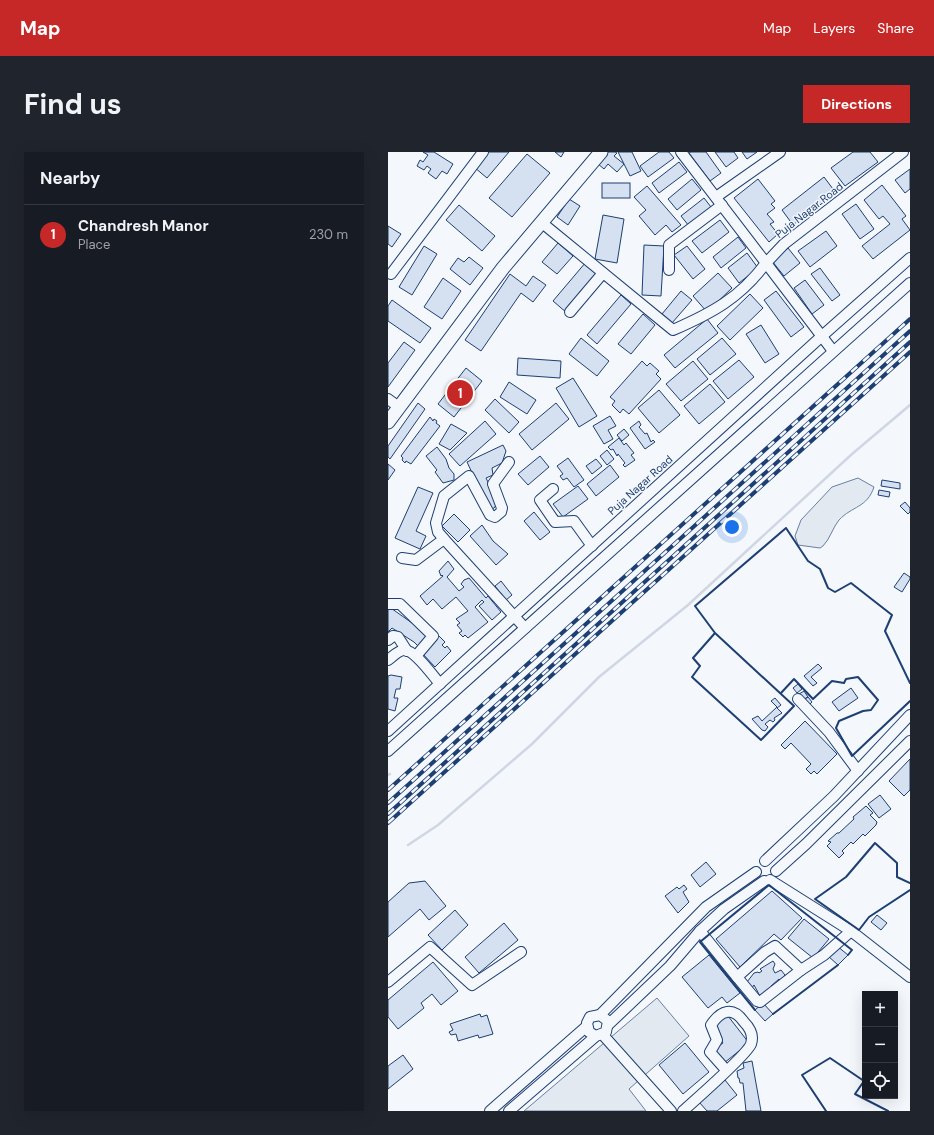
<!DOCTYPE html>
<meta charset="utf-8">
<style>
:root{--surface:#171b24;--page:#20242c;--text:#f1f3f6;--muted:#9ea1a6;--line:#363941;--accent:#c62828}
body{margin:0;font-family:"DM Sans",sans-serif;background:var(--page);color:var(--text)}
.controls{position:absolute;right:12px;bottom:12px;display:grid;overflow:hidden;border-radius:0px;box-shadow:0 4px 16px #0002}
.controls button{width:36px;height:36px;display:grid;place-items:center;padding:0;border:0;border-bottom:1px solid var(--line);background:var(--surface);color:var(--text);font:20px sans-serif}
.you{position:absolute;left:344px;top:375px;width:14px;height:14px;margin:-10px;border:3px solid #fff;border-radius:50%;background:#1a73e8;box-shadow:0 0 0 6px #1a73e833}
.badge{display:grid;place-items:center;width:26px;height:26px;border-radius:50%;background:var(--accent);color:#fff;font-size:13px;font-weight:700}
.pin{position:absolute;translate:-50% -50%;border:2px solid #fff;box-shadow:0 1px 4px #0006}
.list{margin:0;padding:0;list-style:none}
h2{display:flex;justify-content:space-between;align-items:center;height:52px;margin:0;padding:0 16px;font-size:17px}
h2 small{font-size:13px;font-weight:400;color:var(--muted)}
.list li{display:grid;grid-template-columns:26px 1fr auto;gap:12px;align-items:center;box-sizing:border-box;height:60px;padding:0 16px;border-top:1px solid var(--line)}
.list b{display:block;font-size:15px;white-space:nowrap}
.list p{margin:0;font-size:13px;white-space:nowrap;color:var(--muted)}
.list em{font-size:13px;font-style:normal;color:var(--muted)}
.icon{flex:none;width:22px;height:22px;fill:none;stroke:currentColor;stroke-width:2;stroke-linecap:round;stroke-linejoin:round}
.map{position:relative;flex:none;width:522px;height:959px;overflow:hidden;border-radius:0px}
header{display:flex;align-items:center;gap:24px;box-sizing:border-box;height:56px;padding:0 20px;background:var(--accent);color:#fff}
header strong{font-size:19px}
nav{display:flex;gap:22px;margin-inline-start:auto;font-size:14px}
.intro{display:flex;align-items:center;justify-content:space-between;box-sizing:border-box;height:96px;padding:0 24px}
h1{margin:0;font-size:28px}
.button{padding:10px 18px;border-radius:0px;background:var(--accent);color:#fff;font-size:14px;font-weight:700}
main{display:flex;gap:24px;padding:0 24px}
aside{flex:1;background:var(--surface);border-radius:0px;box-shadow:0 4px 16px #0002}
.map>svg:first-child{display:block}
</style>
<header>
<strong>Map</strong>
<nav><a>Map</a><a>Layers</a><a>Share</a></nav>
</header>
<div class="intro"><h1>Find us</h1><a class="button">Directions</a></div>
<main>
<aside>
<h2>Nearby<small></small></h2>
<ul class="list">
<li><span class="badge">1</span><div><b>Chandresh Manor</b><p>Place</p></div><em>230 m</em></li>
</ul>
</aside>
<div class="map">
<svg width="522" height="959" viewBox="0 0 522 959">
<rect width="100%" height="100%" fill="#f4f7fb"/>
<!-- green -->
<g fill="#e3e9f0" stroke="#687fa3">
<path d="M470,326L486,335C479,356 464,354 451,368C445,375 442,387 435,394L432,396L410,393L407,384L413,368L444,335Z"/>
<path d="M269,846L301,884L241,937L258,959H136Z"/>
</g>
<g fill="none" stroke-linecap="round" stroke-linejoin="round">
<!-- stream -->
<g stroke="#cfd7e4" stroke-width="2.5">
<path d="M0,623L2,622"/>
<path d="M20,693L50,673L144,592L211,525L300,453L464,302L522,253"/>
</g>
</g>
<!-- building -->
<g fill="#d5e0f0" stroke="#1d3f73">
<path d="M35,0H46L65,12L59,22L54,19L48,27L40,21L43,17L39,14L36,18L29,14L32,8L35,10L40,3Z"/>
<path d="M98,0H121L99,26L86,15Z"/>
<path d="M167,0H176L173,5Z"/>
<path d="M219,0H227L229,1L226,4L236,12L229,20L220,12L216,17L209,11Z"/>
<path d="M230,0H244L253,19L242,24Z"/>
<path d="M271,0H281L286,6L260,25L252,14Z"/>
<path d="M303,0H318L333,21L322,29L301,1Z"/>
<path d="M327,0H346L350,6L338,15Z"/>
<path d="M354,0H369L359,7Z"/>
<path d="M465,0H482L490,10L457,34L443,16Z"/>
<path d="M139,2L162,21L124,65L101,46Z"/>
<path d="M291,10L299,20L271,41L264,31Z"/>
<path d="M522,17V37L517,41L507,28Z"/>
<path d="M436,25L448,41L405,73L394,58Z"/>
<path d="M304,27L313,38L289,58L280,47Z"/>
<path d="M370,27L387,49L383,52L387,56L379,62L386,70L382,72L390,82L381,90L346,46Z"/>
<rect x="214" y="31" width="28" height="15"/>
<path d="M494,33L518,64L514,67L522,78L485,107L474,94L502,72L495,64L491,67L476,48Z"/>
<path d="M259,34L293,73L284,80L278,73L267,83L251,64L258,58L246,45Z"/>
<path d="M316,46L323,55L301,74L293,64Z"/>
<path d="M181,47L192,54L180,73L169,65Z"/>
<path d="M468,52L486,77L472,87L454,62Z"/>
<path d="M71,53L107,84L94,99L58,68Z"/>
<path d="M215,63L236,67L229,111L207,107Z"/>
<path d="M332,68L341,80L314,101L304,89Z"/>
<path d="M0,74L13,82L4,95L0,92Z"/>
<path d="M438,79L449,94L422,115L410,99Z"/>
<path d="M350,85L358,96L333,116L325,105Z"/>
<path d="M170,91L185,104L169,122L154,110Z"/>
<path d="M256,93L276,94L273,144L254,143Z"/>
<path d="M36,94L49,102L24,143L11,135Z"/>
<path d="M299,94L317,117L305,127L286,103Z"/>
<path d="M400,96L412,111L396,124L384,109Z"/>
<path d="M359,101L370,116L351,131L340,116Z"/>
<path d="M81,105L95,116L82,133L62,117L70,106L76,110Z"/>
<path d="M198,110L212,121L179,161L165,149Z"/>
<path d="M432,116L452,143L444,149L423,122Z"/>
<path d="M330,121L344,136L319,160L305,144Z"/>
<path d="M122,122L138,134L145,124L158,133L145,150L133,141L93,199L77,188Z"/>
<path d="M55,126L73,139L54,167L36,155Z"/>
<path d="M417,128L436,153L424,162L406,136Z"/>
<path d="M293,139L304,148L284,171L274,162Z"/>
<path d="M388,139L416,175L403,185L376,148Z"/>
<path d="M362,142L375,156L342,188L329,174Z"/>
<path d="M233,143L243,152L209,192L199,183Z"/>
<path d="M4,148L43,176L32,191L0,169V154Z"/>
<path d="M255,162L267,173L243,202L230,192Z"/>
<path d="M319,167L330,181L287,216L276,203Z"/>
<path d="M373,173L391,202L377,211L358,182Z"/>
<path d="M193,186L221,209L209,224L181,202Z"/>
<path d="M334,186L348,202L322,223L309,207Z"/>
<path d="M16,190L27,198L0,235V211Z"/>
<path d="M130,206L173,209L172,226L129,223Z"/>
<path d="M351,208L366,225L340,247L325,229Z"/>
<path d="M254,209L259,214L262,211L271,219L268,222L273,227L241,262L235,257L232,261L224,253L227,249L222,245Z"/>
<path d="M305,209L320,227L293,249L278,232Z"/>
<path d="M78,216L94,229L66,265L50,252Z"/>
<path d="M185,226L209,264L191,275L168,236Z"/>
<path d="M121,230L148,248L139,262L112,245Z"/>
<path d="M322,232L337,250L311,272L296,254Z"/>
<path d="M271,238L292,263L271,281L250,256Z"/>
<path d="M107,247L131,270L121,281L97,258Z"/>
<path d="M30,251L37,257L2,307L0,305V294Z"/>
<path d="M168,251L181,267L144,298L131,282Z"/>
<path d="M222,264L228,274L220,278L225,287L216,292L205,274Z"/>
<path d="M42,265L45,269L46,267L49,269L48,271L52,274L23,312L18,309L17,311L14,308L15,306L13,304Z"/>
<path d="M97,269L108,282L72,314L61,302Z"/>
<path d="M251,269L253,273L251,275L257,282L259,281L263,290L265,288L267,290L257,297L242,276Z"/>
<path d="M63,272L79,281L62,298L51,292Z"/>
<path d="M236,277L241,283L234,289L229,283Z"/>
<path d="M231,286L236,293L238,291L246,301L243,303L247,308L237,315L235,313L237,311L230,302L229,304L225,297L223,298L220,295Z"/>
<path d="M115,293L118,299L114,311L104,316L105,323L98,326L109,349L107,355L102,359L79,310Z"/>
<path d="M49,295L58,307L61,316L66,322V328L55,331L47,320L49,318L38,304Z"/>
<path d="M219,298L226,307L219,313L212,304Z"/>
<path d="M152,304L161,315L140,333L130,322Z"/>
<path d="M180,306L196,328L186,335L179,326L175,328L172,324L175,322L169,314Z"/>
<path d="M208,307L214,314L204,322L198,314Z"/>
<path d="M0,312L7,318L0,328Z"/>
<path d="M222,313L231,325L208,344L199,332Z"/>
<path d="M494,328L512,331V337L493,334Z"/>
<path d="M190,334L200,347L175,365L165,352Z"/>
<path d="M30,335L45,341L28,379L38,384L32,397L7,386Z"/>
<path d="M491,338L502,340L501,345L490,343Z"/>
<path d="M517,350L522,356V360L520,362L512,354Z"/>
<path d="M146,360L162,380L152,388L136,369Z"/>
<path d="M66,362L82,378L70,390L54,374Z"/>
<path d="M94,373L105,389L120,402L108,413L82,384Z"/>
<path d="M60,409L66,417L59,425L71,439L76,435L73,432L76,428L81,426L98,446L100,444L113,460L104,468L91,454L96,450L94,448L87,455L100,470L80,486L77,483L75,485L71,481L74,479L69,473L72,471L68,467L80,459L68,445L54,457L45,447L39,453L32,444L55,424L54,423L53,424L51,419Z"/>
<path d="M516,421L522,425V427L514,440L506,435Z"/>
<path d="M113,429L124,443L118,448L107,434Z"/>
<path d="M0,454L41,483L32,496L26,490L4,476L0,480Z"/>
<path d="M51,484L57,490L54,493L57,496L59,494L63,499L47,515L34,501Z"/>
<path d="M430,512L434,516L423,525L429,531L425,534L416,524Z"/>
<path d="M3,523L14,525L12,537H8L6,546H10L7,559L0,557V524Z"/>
<path d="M410,532L414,537L409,541L405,536Z"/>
<path d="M463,536L470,546L451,559L444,550Z"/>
<path d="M416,539L420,545L414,548L411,542Z"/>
<path d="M420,545L424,550L420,554L416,548Z"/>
<path d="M387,546L393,553L389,556L394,561L386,566L387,568L385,570L382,568L377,572L380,575L377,579L374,578L364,567L370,564L374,569L389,555L383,549Z"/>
<path d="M417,569L449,602L429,622L426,619L423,622L418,617L423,612L403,591L397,597L393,593Z"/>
<path d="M522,607V638L516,644L501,629Z"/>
<path d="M492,643L503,657L491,666L480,652Z"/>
<path d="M478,654L485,661L482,663L489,670L488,673L477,684L475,682L465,692L463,690L454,699L456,701L451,706L439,694L443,690L440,689L449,681H451L466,667L465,665Z"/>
<path d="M318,710L328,722L312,735L303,723Z"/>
<path d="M37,729L58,754L41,768L32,757L0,785V750L21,731Z"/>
<path d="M296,733L299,737L295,740L301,750L290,761L277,744L289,735L291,737Z"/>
<path d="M384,739L414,766L393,788L386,782L352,815L328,787Z"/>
<path d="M67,758L80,773L54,798L40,783Z"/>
<path d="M489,763L499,771L493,778L483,770Z"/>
<path d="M416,767L441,787L425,806L400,786Z"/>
<path d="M116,771L130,788L91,821L77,805Z"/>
<path d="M449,794L460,803L450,813L440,804Z"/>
<path d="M321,803L352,841L339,851L334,845L320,856L294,825Z"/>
<path d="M385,809L387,812L385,817L387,821L393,818L397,823L393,829L391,827L383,834L385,836L373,846L366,833L364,836L359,830L366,821L370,820L371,821L374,819L372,817Z"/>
<path d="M45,810L70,839L53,853L44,842L33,851L36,856L10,877L0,865V848Z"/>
<path d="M375,851L385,862L377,869L367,858Z"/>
<path d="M92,862L93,865L99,863L105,882L91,886L90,883L70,889L68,882L63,883L61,880L65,878L62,872Z"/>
<path d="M335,864H340L361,891L336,911L326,897L335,891L325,877Z"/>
<path d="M297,891L321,920L295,942L271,913Z"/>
<path d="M15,903L25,917L0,937V914Z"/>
<path d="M364,909L373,959H358L355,931H352L351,926H350L349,919L356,916L355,911Z"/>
<path d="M337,928L349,943L329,959H319L311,950Z"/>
</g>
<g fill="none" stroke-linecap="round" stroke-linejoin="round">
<!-- minor casing -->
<g stroke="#1d3f73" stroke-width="12">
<g id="minor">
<path d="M293,0L378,111L396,92L515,0"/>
<path d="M328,45L392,0"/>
<path d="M153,70L285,178C324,161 352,146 378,111L445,199"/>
<path d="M281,118V93L334,53"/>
<path d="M3,122L95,0"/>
<path d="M182,160L215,121"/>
<path d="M0,247L11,255"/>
<path d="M121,310L105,332L114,356L113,360L107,365L102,363L81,324L56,344L48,371L50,380L56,387L137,476"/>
<path d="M165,337L152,348L167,370L186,369L204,394"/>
<path d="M14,406L28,408L56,387"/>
<path d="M0,452H12L45,484L28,504"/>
<path d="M0,488L5,484L10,485L19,499"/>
<path d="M0,508C4,505 11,498 16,498C27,498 45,524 52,532"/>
<path d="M410,547L441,580L470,619"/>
<path d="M0,579L434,184L522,106"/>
<path d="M0,599L522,131"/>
<path d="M377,709L446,644L522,563"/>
<path d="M388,719L418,692L522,589"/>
<path d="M382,728L463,779L522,825"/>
<path d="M312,779L349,825L377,800L387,794L413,818"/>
<path d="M349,825L369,849L372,850L413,818L436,803L463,779"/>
<path d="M0,830L42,795L84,833L133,800"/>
<path d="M212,863L318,755L368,720"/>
<path d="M220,873L282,814L312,779L336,757L376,729"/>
<path d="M215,883L283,959"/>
<path d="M102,959L199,874"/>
<path d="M121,959L208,884L218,880L220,869L212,863L202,865L199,871L201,880L208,884"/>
<path d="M295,959C307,948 359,903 363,892C366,883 362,876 356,870C345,854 333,858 323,873L329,888L322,900L338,918"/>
</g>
</g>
<!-- major casing -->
<g stroke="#1d3f73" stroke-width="15">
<path id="major" d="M0,270L115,116L213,0"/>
</g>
<!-- minor -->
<use href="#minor" stroke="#f4f7fb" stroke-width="10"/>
<!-- major -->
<use href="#major" stroke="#f4f7fb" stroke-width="13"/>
<!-- rail casing -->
<g stroke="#1d3f73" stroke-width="4">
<g id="rail">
<path d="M0,638L522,167"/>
<path d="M0,651L522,179"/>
<path d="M0,662L522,190"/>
<path d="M0,671L522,200"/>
</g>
</g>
<!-- rail -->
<use href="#rail" stroke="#f4f7fb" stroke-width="2.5" stroke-dasharray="8" stroke-linecap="butt"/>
<!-- wall -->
<g stroke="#1d3f73" stroke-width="2">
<path d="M327,481L406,554L373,588L304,525L312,514L305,506L327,481L307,454L398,376L420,409L432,417L440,436L447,440L463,431L504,463L497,479L522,531"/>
<path d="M393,541L406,527L425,547L444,529L456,531L458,527L470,525L490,548L483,558L475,559L451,569L448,576L464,604L522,549"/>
<path d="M522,731L509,725V711L487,691L458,725L427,747L471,778L481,765L522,738"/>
<path d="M367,858L312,790L381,733L464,798L460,803"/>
<path d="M385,862L450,813"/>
<path d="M438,959L414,923L442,906L476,929L467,942L500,959"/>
</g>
</g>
<g text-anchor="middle" stroke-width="3" stroke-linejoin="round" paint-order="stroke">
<!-- street labels -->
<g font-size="11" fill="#1d3f73" stroke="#f4f7fb">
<text transform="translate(421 58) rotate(-38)" y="4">Puja Nagar Road</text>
<text transform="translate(252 333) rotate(-42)" y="4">Puja Nagar Road</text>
</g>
</g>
</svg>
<div class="controls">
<button>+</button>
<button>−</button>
<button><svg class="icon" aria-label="locate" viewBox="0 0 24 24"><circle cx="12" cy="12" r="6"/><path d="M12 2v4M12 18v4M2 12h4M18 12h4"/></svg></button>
</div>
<div class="you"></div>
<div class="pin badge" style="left:72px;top:241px">1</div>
</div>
</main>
